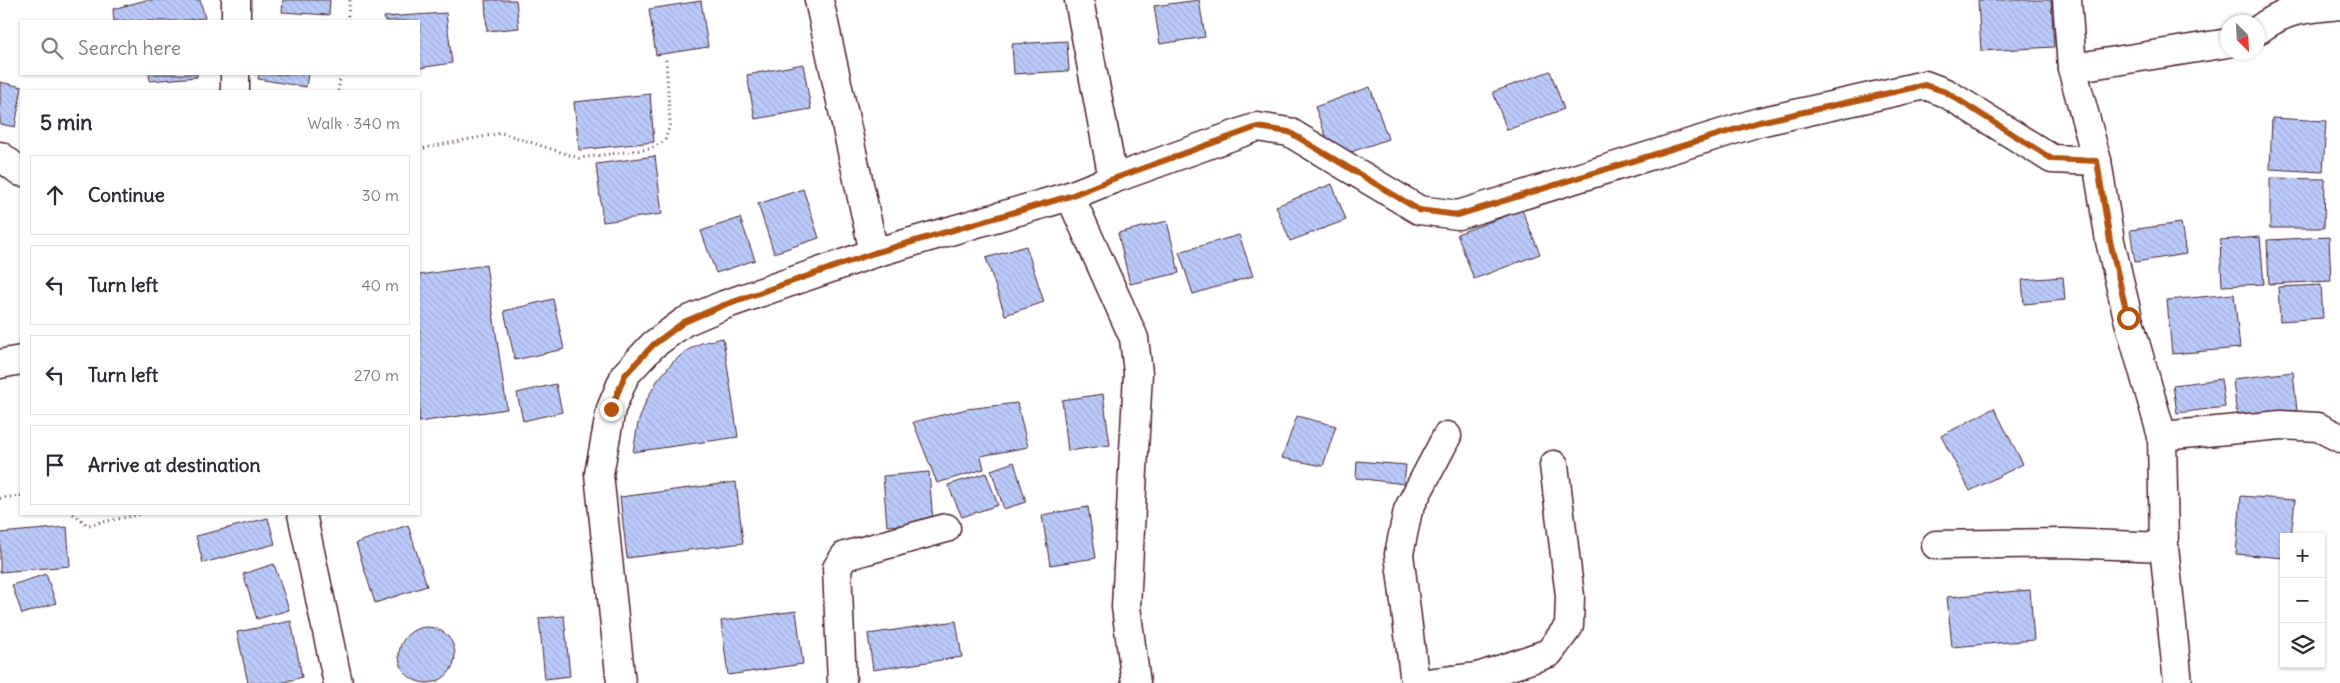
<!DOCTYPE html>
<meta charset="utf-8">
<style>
:root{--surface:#fff;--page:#f2f2f3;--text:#2b2b33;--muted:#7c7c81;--line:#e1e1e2}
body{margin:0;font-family:Delius,sans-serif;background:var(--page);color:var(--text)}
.controls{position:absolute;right:15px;bottom:15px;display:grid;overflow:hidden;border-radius:0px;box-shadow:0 1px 4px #0004}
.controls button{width:45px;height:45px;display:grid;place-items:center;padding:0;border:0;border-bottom:1px solid var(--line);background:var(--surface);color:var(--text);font:25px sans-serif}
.compass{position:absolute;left:2220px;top:15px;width:45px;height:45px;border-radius:50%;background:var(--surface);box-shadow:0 1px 4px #0004;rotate:156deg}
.stop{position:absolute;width:15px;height:15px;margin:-11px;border:4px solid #b45309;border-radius:50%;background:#fff}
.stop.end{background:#b45309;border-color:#fff;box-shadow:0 1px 5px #0008}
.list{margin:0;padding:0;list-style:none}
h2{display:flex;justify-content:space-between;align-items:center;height:65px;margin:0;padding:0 20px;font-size:21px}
h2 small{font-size:16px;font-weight:400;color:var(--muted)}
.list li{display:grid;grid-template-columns:32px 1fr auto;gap:15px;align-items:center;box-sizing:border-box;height:80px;margin:0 10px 10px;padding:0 10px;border:1px solid var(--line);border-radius:0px}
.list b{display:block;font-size:19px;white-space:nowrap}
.list em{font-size:16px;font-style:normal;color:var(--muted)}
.icon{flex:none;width:28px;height:28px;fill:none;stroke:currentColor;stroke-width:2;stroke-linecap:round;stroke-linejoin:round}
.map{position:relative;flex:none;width:2340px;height:683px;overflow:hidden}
.search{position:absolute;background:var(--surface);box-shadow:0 1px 4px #0004;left:20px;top:20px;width:400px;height:55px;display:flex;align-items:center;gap:12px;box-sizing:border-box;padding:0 18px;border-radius:0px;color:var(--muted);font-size:19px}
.panel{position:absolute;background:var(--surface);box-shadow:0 1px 4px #0004;left:20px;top:90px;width:400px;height:425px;border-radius:0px}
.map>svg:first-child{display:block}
</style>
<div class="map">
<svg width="2340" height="683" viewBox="0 0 2340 683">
<defs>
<pattern id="building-back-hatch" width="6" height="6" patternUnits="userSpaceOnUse" patternTransform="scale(1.25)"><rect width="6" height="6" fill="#bacbfb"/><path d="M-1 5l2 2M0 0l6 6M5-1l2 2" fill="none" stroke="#a1aed7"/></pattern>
</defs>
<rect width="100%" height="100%" fill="#fff"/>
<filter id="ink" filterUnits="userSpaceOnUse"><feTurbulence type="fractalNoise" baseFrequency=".02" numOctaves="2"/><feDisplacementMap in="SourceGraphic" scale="10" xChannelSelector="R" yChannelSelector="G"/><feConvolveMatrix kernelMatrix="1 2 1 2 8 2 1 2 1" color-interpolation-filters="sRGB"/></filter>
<g filter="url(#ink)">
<!-- building -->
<g fill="url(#building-back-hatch)" stroke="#4a1f2b">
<path d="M146,0H200L205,18L180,21H114L113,9Z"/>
<path d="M283,0H330L329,15L282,12Z"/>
<path d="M485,0H516L519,28L487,31Z"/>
<path d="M1199,0L1205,37L1160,44L1154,6Z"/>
<path d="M1978,0H2051L2054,47L1981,51Z"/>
<path d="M701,1L708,47L656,55L649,9Z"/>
<path d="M446,13L452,63L419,68V21H385L384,17Z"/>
<path d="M1067,41L1069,71L1014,74L1012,44Z"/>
<path d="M803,64L811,109L755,119L747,75Z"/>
<path d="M1550,71L1564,109L1507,130L1493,92Z"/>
<path d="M149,74H197V77L150,81Z"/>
<path d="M259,74H308L306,87L258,79Z"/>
<path d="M0,82L22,87L15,127L0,124Z"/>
<path d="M1370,87L1388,139L1334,158L1315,107Z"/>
<path d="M650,94L654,142L579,150L574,102Z"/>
<path d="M2272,118L2326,121L2323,172L2270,169Z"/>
<path d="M655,156L662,214L603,222L596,164Z"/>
<path d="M2270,178L2325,179L2324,228H2270Z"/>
<path d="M1332,184L1346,220L1290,241L1276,206Z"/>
<path d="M803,189L819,238L774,253L758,204Z"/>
<path d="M1522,210L1540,254L1474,279L1457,234Z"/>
<path d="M740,218L755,260L716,273L701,231Z"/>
<path d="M1167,221L1179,273L1130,284L1118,233Z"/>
<path d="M2181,223L2186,254L2135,262L2130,230Z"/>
<path d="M1239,235L1253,276L1193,294L1179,252Z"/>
<path d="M2260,237L2264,284L2222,286L2220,240Z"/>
<path d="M2329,237L2331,281L2269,284L2267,240Z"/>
<path d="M1026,246L1044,302L1005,315L986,258Z"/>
<path d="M486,265L507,409L419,422V275Z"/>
<path d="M2063,277L2065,300L2024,304L2022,280Z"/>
<path d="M2321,285L2323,318L2280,321L2278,287Z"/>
<path d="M2234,294L2240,348L2172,354L2167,300Z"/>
<path d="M553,299L564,349L515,360L504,311Z"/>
<path d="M723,338L738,437L633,452L638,423L646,401L657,381L672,363L686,351L701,343Z"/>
<path d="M2293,372L2297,411L2237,417L2233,379Z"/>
<path d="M2221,379L2225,407L2177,413L2173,385Z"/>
<path d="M556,384L562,412L523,421L517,393Z"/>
<path d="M1103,394L1110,445L1068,451L1062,400Z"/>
<path d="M1017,403L1028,447L981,456L984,469L937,483L913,422L967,409Z"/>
<path d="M1994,408L2023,464L1970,491L1941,436Z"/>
<path d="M1297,416L1336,426L1323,466L1282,458Z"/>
<path d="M1357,461L1406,465L1404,484L1356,478Z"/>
<path d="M1014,462L1026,502L1004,509L991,470Z"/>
<path d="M929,472L933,522L887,526L883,476Z"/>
<path d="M986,473L998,505L962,517L948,485Z"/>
<path d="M736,482L743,543L627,558L620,497Z"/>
<path d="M2241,496L2295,500L2291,537H2284V558L2236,554Z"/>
<path d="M1088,507L1096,558L1050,565L1042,515Z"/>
<path d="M268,518L275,544L203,563L196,536Z"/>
<path d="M408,525L427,586L375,603L356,543Z"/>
<path d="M67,527L70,566L0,572V533Z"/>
<path d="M274,564L289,610L257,619L243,574Z"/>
<path d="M46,574L56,603L22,614L12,585Z"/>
<path d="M2030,590L2034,640L1952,647L1947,597Z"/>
<path d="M796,611L803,664L728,675L721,621Z"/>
<path d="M564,616L570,676L545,679L539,618Z"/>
<path d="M291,621L302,677L281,683H248L237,632Z"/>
<path d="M956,621L962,657L873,670L868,634Z"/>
<circle cx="427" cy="655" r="28"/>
</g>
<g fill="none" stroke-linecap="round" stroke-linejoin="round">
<!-- street casing -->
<g stroke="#4a1f2b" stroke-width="31">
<g id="street">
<path d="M819,0L874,253"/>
<path d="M1079,0L1113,179"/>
<path d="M236,21V0"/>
<path d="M2258,30C2288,8 2304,9 2340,5"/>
<path d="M2072,68L2228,43"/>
<path d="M235,91V74"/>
<path d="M0,156L21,172"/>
<path d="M2097,161L2110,241L2128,318L2162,436L2164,547L2178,683"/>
<path d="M1070,196L1134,338L1138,373L1126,607L1136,683"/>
<path d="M0,364L21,360"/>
<path d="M2162,436L2281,425L2318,427L2340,438"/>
<path d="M302,514L338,683"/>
<path d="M1936,545L2064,543L2164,547"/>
<path d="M1478,677L1549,653L1569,626L1570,596L1554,465"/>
<path d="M621,683L599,474L611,409L625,375L653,345L684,322L724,305L874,253L1070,196L1113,179L1257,127L1289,132L1419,210L1458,215L1759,122L1925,85L1946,93L2052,159L2097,161L2072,68L2067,0"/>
<path d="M842,683L837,568L845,556L946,528"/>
<path d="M1415,683L1399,554L1408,510L1447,436"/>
<path d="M1428,683L1478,677L1488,683"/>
</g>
</g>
<!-- path -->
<g stroke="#4a1f2b" stroke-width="3" stroke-dasharray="1 4" stroke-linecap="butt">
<path d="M347,21L350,0"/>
<path d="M338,91L341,74"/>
<path d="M419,149L502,133L579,158L649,149L665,141L670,124L666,59"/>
<path d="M0,498L21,496"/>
<path d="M73,514L88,525L142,514"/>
</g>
<!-- street -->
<use href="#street" stroke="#fff" stroke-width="28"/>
</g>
</g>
<g fill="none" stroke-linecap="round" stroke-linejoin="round" filter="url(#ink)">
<!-- route -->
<path stroke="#b45309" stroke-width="6" d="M611,409L625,375L653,345L684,322L724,305L874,253L1070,196L1113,179L1257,127L1289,132L1419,210L1458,215L1759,122L1925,85L1946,92L2052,159L2097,161L2110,241L2128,318"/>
</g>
</svg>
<div class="controls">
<button>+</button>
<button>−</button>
<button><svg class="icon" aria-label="layers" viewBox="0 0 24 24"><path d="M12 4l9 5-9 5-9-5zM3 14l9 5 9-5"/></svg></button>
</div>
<svg class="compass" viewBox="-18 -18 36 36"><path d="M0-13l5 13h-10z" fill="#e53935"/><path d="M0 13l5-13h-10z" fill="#7c7c81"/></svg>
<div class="stop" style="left:2128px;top:318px"></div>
<div class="stop end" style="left:611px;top:409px"></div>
<div class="search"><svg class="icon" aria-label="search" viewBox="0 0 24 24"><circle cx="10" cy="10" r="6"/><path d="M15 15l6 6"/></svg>Search here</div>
<section class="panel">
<h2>5 min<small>Walk · 340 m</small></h2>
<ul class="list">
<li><svg class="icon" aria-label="ahead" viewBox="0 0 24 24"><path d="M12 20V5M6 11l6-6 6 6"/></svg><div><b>Continue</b></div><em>30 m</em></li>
<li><svg class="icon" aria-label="left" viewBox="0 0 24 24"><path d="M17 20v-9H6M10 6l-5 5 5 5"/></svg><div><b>Turn left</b></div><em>40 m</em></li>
<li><svg class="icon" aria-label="left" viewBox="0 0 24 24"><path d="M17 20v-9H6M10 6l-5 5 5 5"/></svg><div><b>Turn left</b></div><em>270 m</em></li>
<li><svg class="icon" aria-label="arrive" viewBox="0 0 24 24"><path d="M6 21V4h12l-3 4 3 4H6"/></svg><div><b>Arrive at destination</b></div></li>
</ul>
</section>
</div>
